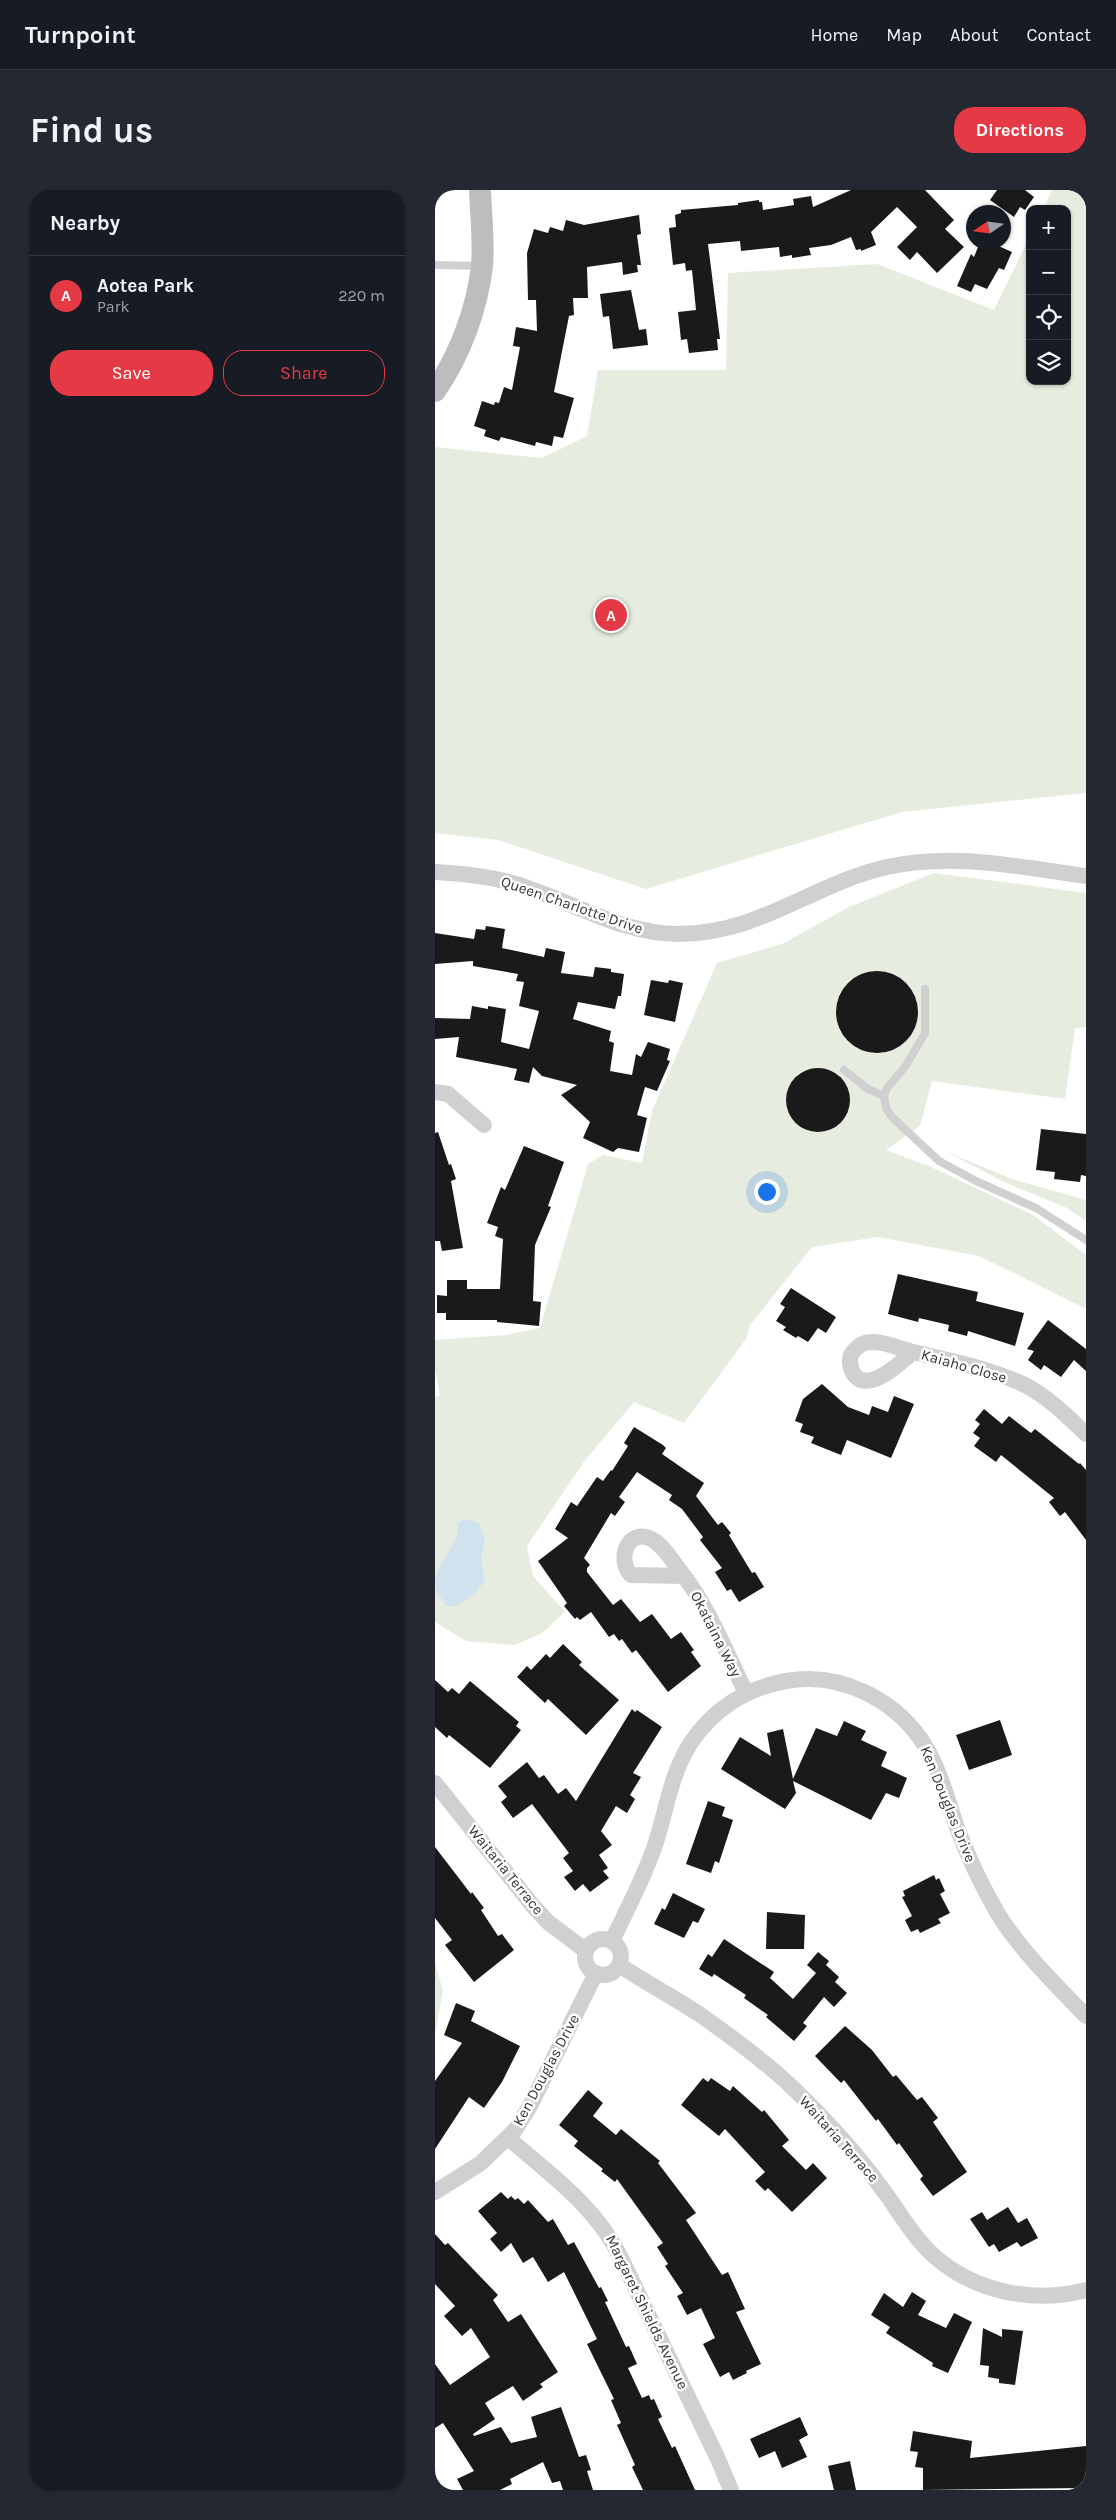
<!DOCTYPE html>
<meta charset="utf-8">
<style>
:root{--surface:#171b24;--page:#242831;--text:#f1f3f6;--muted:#9ea1a6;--line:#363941;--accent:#e63946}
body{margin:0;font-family:Karla,sans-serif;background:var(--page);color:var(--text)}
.controls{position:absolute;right:15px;top:15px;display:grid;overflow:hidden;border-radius:10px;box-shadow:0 1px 4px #0004}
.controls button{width:45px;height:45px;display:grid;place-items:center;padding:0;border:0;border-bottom:1px solid var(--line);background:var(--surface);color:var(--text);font:25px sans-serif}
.compass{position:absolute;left:531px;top:15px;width:45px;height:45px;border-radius:50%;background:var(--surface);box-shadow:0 1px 4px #0004;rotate:257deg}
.you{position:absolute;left:331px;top:1001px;width:18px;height:18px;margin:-12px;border:4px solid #fff;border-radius:50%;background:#1a73e8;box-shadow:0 0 0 8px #1a73e833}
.badge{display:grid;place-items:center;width:32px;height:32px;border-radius:50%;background:var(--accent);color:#fff;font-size:16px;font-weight:700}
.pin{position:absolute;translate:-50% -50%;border:2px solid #fff;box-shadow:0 1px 5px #0006}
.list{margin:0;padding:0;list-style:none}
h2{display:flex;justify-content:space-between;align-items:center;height:65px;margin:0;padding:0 20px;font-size:21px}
h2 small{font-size:16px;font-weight:400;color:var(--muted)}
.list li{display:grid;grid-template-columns:32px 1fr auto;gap:15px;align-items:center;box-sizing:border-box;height:80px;padding:0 20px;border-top:1px solid var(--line)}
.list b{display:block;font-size:19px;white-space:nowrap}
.list p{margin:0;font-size:16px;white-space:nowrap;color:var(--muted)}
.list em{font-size:16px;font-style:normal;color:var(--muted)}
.actions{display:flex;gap:10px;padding:15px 20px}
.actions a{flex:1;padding:11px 0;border:1px solid var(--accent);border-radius:20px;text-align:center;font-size:18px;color:var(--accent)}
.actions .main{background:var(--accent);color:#fff}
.icon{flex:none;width:28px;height:28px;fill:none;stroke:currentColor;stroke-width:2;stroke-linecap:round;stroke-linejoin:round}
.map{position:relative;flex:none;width:651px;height:2300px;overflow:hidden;border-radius:20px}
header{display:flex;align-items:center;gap:30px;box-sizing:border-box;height:70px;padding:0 25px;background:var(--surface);border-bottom:1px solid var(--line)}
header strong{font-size:24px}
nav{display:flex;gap:28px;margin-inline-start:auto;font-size:18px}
.intro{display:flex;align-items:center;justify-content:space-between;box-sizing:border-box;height:120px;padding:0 30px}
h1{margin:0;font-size:35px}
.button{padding:12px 22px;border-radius:20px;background:var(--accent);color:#fff;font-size:18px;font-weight:700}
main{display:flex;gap:30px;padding:0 30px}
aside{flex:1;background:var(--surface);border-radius:20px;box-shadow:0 1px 4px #0004}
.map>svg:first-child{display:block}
</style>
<header>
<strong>Turnpoint</strong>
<nav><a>Home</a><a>Map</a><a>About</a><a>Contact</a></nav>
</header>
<div class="intro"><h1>Find us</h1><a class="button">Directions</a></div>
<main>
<aside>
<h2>Nearby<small></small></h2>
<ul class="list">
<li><span class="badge">A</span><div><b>Aotea Park</b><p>Park</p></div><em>220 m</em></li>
</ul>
<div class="actions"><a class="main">Save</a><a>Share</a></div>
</aside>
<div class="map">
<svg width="651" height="2300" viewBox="0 0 651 2300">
<rect width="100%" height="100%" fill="#fff"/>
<!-- green -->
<g fill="#e6ecdf">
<path d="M617,0H651V603L467,622L211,699L63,650L0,643V257L107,268L152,246L163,180H291L293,83L442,74L559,120L595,46V191H632V19H608Z"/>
<path d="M499,683L651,703V837L640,838L630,909L497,891L485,936L451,960L496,977L598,1025L651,1065V1119L544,1066L443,1047L377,1057L315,1135L311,1149L249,1233L199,1212L148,1273L92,1356L98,1386L130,1422L107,1443L80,1455L31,1451L0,1432V1207L5,1206L0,1179V1150L71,1145L105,1138L153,974L168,965L207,973L217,921L282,773L347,754L414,717Z"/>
<path d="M512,962L577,989L651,1010V1031L632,1018L569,992Z"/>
<path d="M0,1773L8,1801L0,1843Z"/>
</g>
<!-- water -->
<path fill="#cfe2ee" d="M28,1330L40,1331L45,1335L50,1350L46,1368L50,1391C41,1402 26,1419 11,1416L1,1400L0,1388L5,1376L22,1348L23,1333Z"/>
<!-- building -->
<g fill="#1a1a1a">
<path d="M416,0H490L519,30L510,39L529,57L502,83L482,62L475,70L462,57L482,37L462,17L436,42L441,55L426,61V59L421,60L416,47L396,55L374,58L376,65L357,68V65L345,67L344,57L306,61L305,51L273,54L285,149H282L283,160L254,163L252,149L246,150L243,122L261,120L257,80L251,81L250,73L238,75L234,38L241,37L240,25L246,23V20L303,15V13L324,10V12H327L328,20L359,15L358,9L376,6L378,17Z"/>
<path d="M562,0H590L599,7L590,20L585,17L579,27L555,10Z"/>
<path d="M204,25L206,44L202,45L206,75H202L203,82L188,85L187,72L152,77L153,108H138L139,125L134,126L119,202L139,208L128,248L119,246L117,256L101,252L100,256L66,247L64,251L49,246L51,240L39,236L47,211L59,215L60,212L64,213L69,197L77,200L85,157L78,156L81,137L102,141L101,110H93L92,63L99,39L113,43L115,37L128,41L131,30L149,35Z"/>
<path d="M545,52L558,58L559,54L577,62L569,80L564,78L552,99L540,94L536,102L522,96L536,64L539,67Z"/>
<path d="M196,100L204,140L211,139L213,155L178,159L174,126L168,127L165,104Z"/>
<path d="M51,736L70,739L67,758L109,767L111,758L130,762L126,783L158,787L160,777L176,779V782L189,784L186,806H183L180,819L143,812L138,829L176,841L174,851L179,853L175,881L197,885L201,864L206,867L213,852L235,859L232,870L235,871L222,901L210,897L202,925L212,928L204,962L183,958L178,962L148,948L155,932L126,905L142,895L107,886L98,877L94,893L79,890L82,879L21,867L24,847L0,849V828L35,829L37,816L53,819V816L71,819L66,852L94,859L104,821L84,816L89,792L81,791L83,784L38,776V771L0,774V743L39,749L41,739L50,740Z"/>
<circle cx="442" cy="822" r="41"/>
<path d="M216,790L233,793L234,790L248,793L240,832L209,825Z"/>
<circle cx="383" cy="910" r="32"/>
<path d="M606,939L651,944V986L646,985L645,992L619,989L620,982L601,980Z"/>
<path d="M3,942L14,975L16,974L21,989L16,991L28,1058L7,1061L5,1051H0V943Z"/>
<path d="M89,956L129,972L113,1016L116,1017L100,1055L98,1111L106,1112L104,1136L62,1132V1130H11V1123H2V1105L12,1106V1090H32V1099H65L68,1049L60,1046L63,1037L52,1033L66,997L70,1000Z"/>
<path d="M463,1084L543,1102L541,1111L589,1123L580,1156L533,1141L532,1146L513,1141L514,1135L484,1128L483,1132L453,1124Z"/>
<path d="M356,1098L401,1127L391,1143L383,1138L373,1152L363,1146L361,1148L348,1140L351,1137L341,1131L350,1117L345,1114Z"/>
<path d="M613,1130L651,1159V1181L639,1170L626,1187L609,1175L606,1180L593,1170L599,1161L592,1159Z"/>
<path d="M387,1194L413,1217L434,1225L437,1216L453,1222L459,1206L479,1214L456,1268L412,1250L406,1265L376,1253L379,1247L365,1242L368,1234L360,1231L368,1209Z"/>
<path d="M549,1219L567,1234L574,1226L596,1243L600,1239L644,1274L645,1273L651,1280V1350L630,1322L625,1326L614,1312L619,1308L566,1265L561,1272L539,1256L545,1248L538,1243L545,1234L540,1230Z"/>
<path d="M199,1237L228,1255L231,1258L227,1264L269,1293L261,1306L283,1335L287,1332L296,1343L294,1345L317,1383L320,1382L329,1397L304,1412L296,1399L292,1401L280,1382L287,1378L265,1350L268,1347L247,1319L234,1310L237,1305L202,1282L184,1307L190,1312L180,1326L176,1323L149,1368L155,1375L152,1378V1382L178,1415L186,1409L205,1432L217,1424L236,1449L246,1442L259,1460L256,1462L266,1476L233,1502L201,1460L197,1463L187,1449L184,1451L179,1444L174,1447L156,1422L145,1430L142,1427L140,1429L129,1416L132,1413L103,1371L133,1348L120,1339L136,1312L142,1316L162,1287L168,1291L176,1280L177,1281L193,1256L189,1253Z"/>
<path d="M128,1454L147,1472L144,1475L184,1510L151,1545L113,1509L110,1513L82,1487L92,1476L96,1480L111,1464L115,1468Z"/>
<path d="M0,1490L13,1502L17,1498L24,1504L35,1491L84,1532L81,1536L86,1540L55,1578L14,1545L12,1548L0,1537Z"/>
<path d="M197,1519L200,1522L202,1520L227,1537L198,1583L206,1587L195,1605L200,1609L192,1623L181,1616L166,1641L177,1655L164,1665L173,1678L168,1681L174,1688L155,1702L148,1694L140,1701L129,1687L138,1681L128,1668L134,1663L97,1614L78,1628L66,1612L72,1607L63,1596L92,1572L104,1588L109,1585L123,1604L131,1598L141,1611Z"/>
<path d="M565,1530L577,1565L534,1580L521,1545Z"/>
<path d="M409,1531L431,1541L426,1550L452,1562L446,1576L472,1588L464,1608L451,1603L436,1630L358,1591L361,1603L350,1619L286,1579L305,1547L336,1566L332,1543L348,1539L358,1589L381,1538L402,1546Z"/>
<path d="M273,1611L290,1617L287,1626L298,1630L284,1673L280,1671L276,1683L251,1674Z"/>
<path d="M0,1657L36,1704L37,1702L49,1718L46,1720L63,1746L67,1744L79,1760L39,1792L10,1755L17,1750L0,1728Z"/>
<path d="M499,1685L501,1690L504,1688L510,1701L505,1704L515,1723L503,1729L506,1733L485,1743L483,1739L476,1742L470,1730L477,1726L467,1707L470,1706L468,1701Z"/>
<path d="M238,1703L270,1719L263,1733L258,1731L249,1748L219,1734L227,1718L230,1720Z"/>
<path d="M332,1722L370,1725L369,1759H331Z"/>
<path d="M289,1749L339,1782L335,1788L358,1809L381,1783L372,1775L383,1762L394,1771L391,1775L404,1787L400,1792L412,1803L399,1817L389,1807L368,1833L372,1836L359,1851L331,1827L333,1825L309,1808L311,1805L279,1784L277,1787L264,1779L273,1764L277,1767Z"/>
<path d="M21,1813L40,1821L36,1831L85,1856L67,1892L49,1918L34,1907L0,1959V1891L27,1853L9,1845Z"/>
<path d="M410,1836L437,1860L458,1887L461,1885L482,1910L487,1907L503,1928L498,1932L532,1982L498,2006L485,1989L488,1986L464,1953L462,1955L443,1929L441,1931L409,1890L406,1893L380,1866Z"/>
<path d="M268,1888L273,1892L276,1888L295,1901L298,1896L327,1922L329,1920L354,1950L347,1956L371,1980L378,1973L392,1988L357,2022L333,1998L330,2001L320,1991L330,1982L290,1939L284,1946L246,1915Z"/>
<path d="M153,1900L168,1913L158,1926L181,1945L186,1939L225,1971L223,1973L261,2023L251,2030L287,2085L293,2082L310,2119L301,2122L326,2174L311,2181L312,2183L298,2190L294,2182L285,2187L268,2154L280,2148L266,2118L252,2125L242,2106L248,2103L230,2076L233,2074L222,2057L228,2053L182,1989L180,1992L166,1981L168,1979L139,1956L143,1951L124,1935Z"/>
<path d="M66,2002L73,2009L76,2006L80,2010L83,2008L89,2014L93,2010L113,2032L118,2029L133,2055L139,2052L164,2098L166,2097L173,2111L170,2112L191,2157L194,2156L202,2174L193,2178L207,2208L214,2205L216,2210L219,2209L227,2227L223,2229L237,2258L240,2256L260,2300H208L197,2277L200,2275L182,2235L186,2233L176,2210L179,2209L152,2154L162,2149L129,2082L113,2092L98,2067L88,2073L76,2053L66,2062L55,2049L62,2043L43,2021Z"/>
<path d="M573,2017L583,2033L592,2028L603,2048L586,2057L582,2052L564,2062L559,2054L554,2057L535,2029L547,2022L552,2030Z"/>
<path d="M0,2044L10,2055L13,2053L63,2105L58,2110L73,2132L86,2124L123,2182L105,2194L108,2197L88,2211L78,2196L50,2213L60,2229L38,2244L39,2246L66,2237L76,2253L102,2247L96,2227L126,2217L144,2267L151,2265L156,2280L152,2281L158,2300H128L125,2291L117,2293L108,2272L75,2289L77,2294L65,2300H28L22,2289L39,2281L8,2233L0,2238V2174L15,2195L55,2167L36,2138L27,2146L9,2126L20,2116L0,2094Z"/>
<path d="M477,2102L491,2111L483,2125L511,2138L519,2123L537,2132L513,2183L497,2176L498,2173L451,2143L455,2137L436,2125L449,2103L468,2117Z"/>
<path d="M548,2138L567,2147V2139L588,2141L580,2195L564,2193V2189L553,2187L554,2176L545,2175Z"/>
<path d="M365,2227L373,2245L364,2250L372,2267L347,2278L340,2261L324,2268L315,2249Z"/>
<path d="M478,2241L537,2251L535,2268L651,2256V2298L488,2300V2278L480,2277L483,2262L475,2261Z"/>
<path d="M415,2271L421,2300H399L393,2276Z"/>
</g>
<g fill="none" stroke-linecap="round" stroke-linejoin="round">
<!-- lane -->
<g stroke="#d0d0d0" stroke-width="8">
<path d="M0,75L45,76"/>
<path d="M409,880L433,899L449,906L451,918L457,927L504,971L541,991L601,1018L651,1050"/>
<path d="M449,906L452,898L470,877L490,843V799"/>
</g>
<!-- street -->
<g stroke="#d0d0d0" stroke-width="16">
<path d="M0,682C32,684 63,687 93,698C143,715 189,744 244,744C327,743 377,694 452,677C518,662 584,677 651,686"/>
<path d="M0,902L13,904L49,935"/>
<path d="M478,1162C466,1172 432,1206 418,1183C415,1177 414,1171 416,1165C419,1160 424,1155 430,1153C446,1149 464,1159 479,1162C518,1172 555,1178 592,1196C614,1208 633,1227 651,1244"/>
<path d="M249,1386L196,1385C181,1369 193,1336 218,1350C229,1356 237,1371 246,1382C274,1418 291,1462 311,1503"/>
<path d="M0,1593L98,1716L114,1733L150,1760"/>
<circle cx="168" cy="1767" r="18"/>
<path d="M177,1751C191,1721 208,1690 219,1658C231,1624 235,1585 255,1554C277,1520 311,1498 351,1491C407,1481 464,1511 492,1559C507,1585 514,1616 524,1643C535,1671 548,1698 563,1724C587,1762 620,1794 651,1826"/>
<path d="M184,1775C210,1792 238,1807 264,1824C297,1847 331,1872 360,1900C391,1930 420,1961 445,1996C463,2019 477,2046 498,2065C539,2102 598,2114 651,2100"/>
<path d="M73,1948C115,1984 160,2016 185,2066L283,2269L296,2300"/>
<path d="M0,2002L46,1973L80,1940L95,1916L161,1783"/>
</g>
<!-- secondary -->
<path stroke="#bdbdbd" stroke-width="22" d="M0,201C25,165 42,119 47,76C49,52 46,25 45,0"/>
</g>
<g text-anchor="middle" stroke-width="5" stroke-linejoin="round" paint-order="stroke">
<!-- street labels -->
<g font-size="15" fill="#333" stroke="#fff">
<text transform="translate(137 715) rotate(19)" y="5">Queen Charlotte Drive</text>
<text transform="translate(529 1176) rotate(16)" y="5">Kaiaho Close</text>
<text transform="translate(281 1444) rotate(63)" y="5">Okataina Way</text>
<text transform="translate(513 1614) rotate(68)" y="5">Ken Douglas Drive</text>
<text transform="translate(71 1680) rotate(51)" y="5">Waitaria Terrace</text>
<text transform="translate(111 1880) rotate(-62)" y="5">Ken Douglas Drive</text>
<text transform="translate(404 1949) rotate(48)" y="5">Waitaria Terrace</text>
<text transform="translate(212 2122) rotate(64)" y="5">Margaret Shields Avenue</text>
</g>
</g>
</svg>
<div class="controls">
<button>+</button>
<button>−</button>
<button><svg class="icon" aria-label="locate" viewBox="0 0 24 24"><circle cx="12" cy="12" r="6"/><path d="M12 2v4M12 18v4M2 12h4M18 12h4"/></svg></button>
<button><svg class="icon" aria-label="layers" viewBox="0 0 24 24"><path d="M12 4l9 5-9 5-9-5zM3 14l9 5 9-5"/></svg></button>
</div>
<svg class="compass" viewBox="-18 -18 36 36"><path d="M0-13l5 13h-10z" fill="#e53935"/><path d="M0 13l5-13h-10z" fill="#9ea1a6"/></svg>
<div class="you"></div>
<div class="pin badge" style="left:176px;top:425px">A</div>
</div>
</main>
